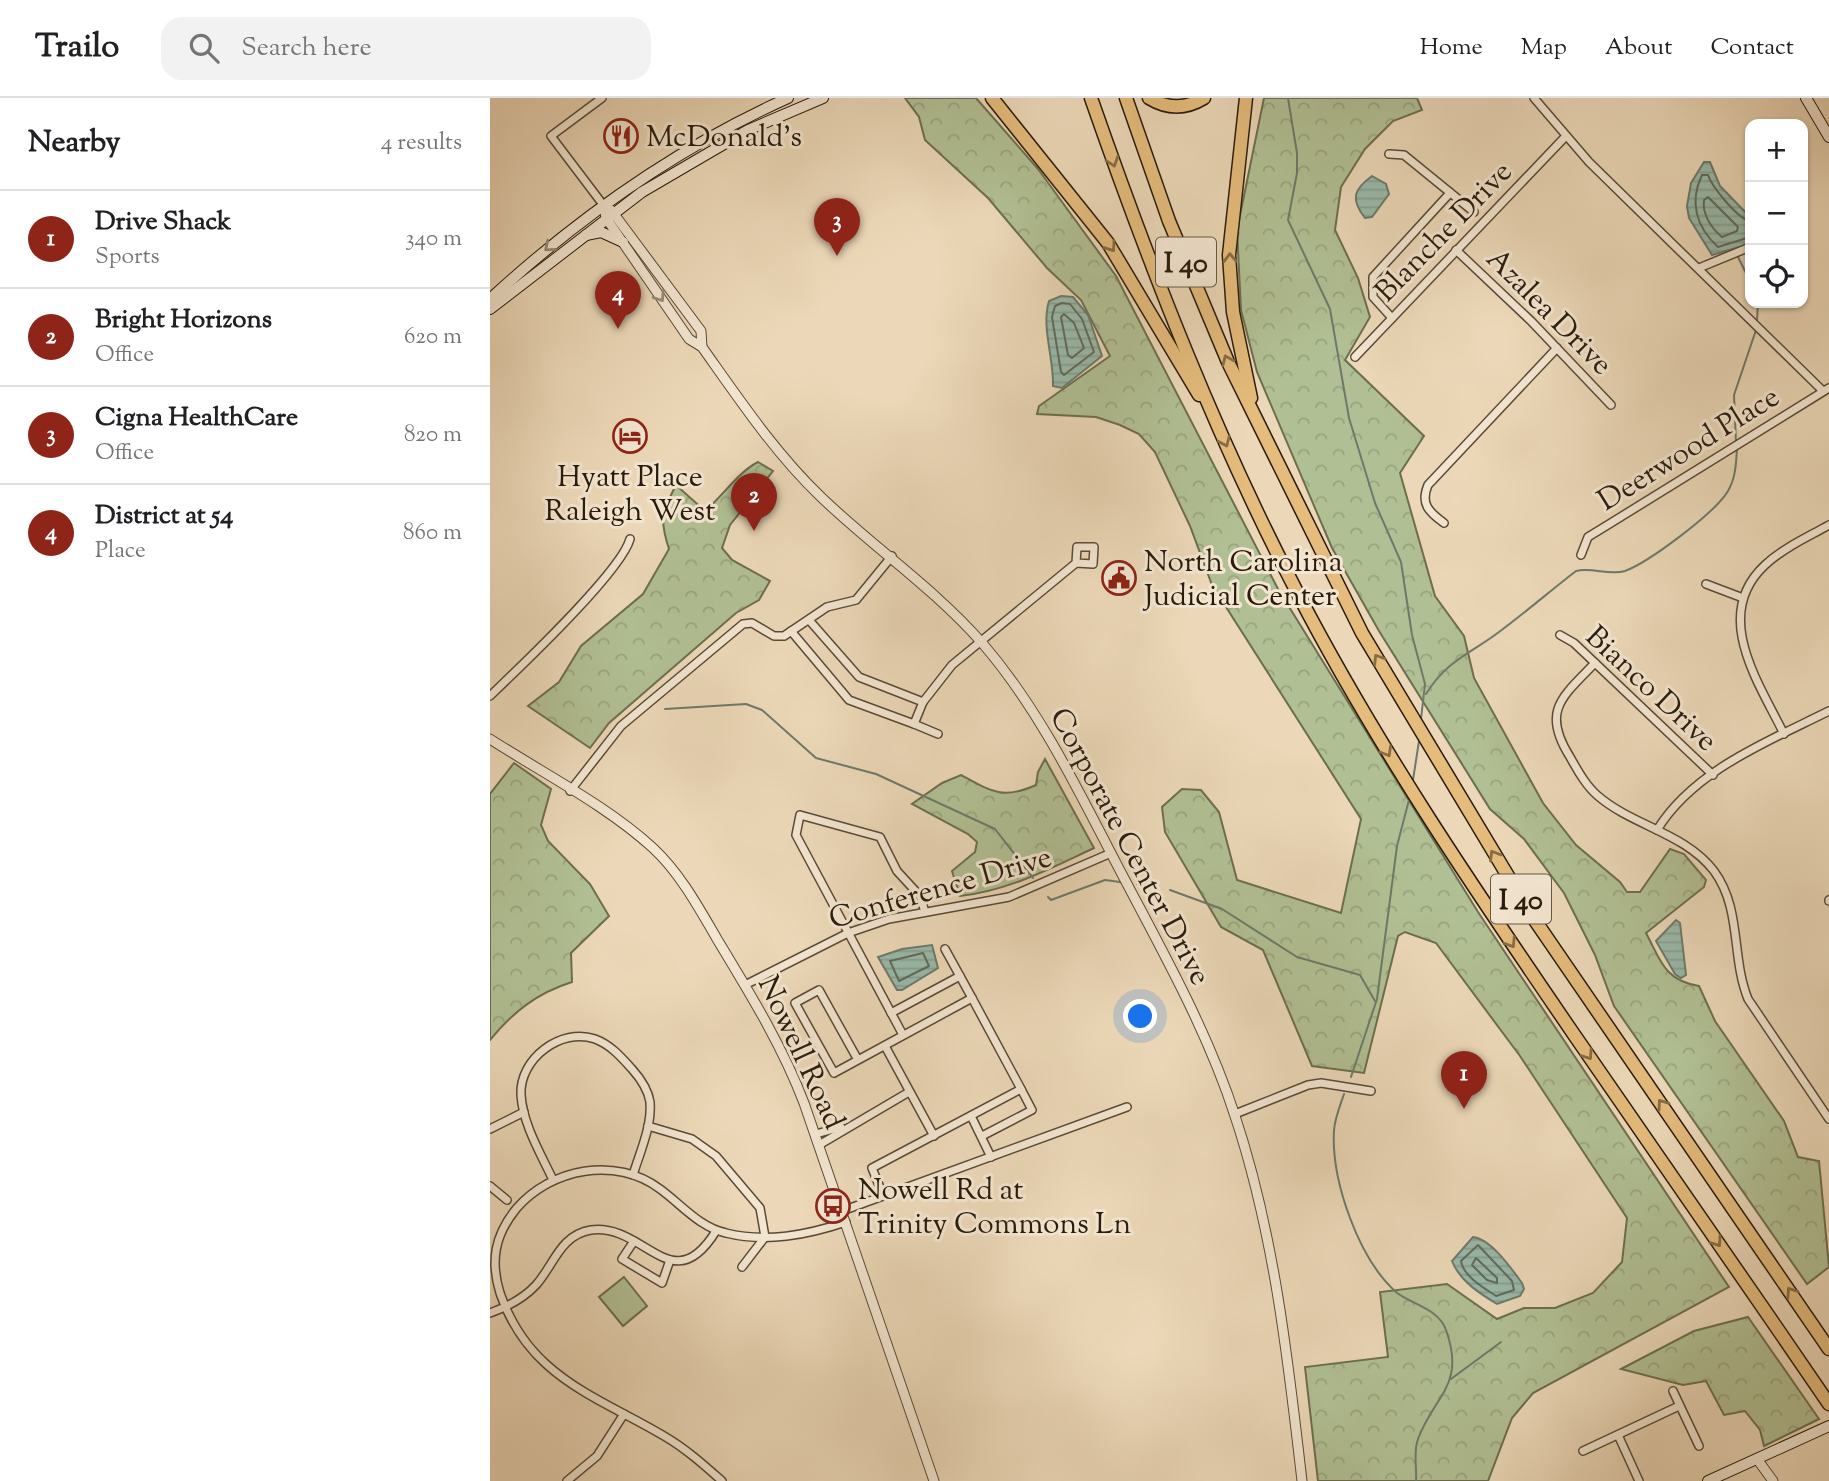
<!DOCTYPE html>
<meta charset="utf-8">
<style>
:root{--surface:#fff;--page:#f2f2f2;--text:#202124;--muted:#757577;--line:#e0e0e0;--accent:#8f2418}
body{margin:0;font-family:"Sorts Mill Goudy",serif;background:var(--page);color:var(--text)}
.controls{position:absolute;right:21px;top:21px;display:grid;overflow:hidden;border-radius:14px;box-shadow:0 2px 5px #0004}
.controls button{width:63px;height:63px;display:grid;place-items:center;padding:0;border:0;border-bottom:2px solid var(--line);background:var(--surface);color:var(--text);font:35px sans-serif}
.you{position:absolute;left:651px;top:919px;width:24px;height:24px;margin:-18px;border:5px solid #fff;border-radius:50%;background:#1a73e8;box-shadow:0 0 0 10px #1a73e833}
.badge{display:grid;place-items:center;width:46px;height:46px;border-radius:50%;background:var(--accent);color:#fff;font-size:23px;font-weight:700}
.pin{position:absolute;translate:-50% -58px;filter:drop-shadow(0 2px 4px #0008)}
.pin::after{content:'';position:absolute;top:37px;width:24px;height:21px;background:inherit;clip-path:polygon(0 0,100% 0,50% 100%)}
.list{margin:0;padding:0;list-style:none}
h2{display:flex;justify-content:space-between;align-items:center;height:91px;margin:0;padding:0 28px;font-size:30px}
h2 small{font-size:23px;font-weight:400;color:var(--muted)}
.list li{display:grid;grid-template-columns:46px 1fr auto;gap:21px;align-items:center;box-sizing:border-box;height:98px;padding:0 28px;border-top:2px solid var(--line)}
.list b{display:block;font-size:26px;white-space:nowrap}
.list p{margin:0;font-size:23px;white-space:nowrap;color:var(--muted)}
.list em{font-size:23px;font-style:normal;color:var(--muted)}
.icon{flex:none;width:38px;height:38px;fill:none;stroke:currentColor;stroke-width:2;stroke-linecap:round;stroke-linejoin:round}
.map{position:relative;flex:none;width:1339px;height:1383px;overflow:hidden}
header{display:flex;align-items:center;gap:42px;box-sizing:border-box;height:98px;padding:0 35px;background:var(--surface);border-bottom:2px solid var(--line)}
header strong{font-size:33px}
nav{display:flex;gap:38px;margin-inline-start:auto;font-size:24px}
.search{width:490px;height:63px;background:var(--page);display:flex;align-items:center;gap:18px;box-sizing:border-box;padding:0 24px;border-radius:21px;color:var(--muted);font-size:26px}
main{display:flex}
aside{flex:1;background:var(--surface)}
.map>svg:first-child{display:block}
</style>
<header>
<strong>Trailo</strong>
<div class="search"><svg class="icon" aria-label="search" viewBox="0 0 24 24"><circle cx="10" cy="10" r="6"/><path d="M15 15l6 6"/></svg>Search here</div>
<nav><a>Home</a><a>Map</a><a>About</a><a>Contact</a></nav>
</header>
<main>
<aside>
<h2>Nearby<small>4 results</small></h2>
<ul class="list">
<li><span class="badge">1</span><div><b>Drive Shack</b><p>Sports</p></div><em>340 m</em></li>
<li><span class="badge">2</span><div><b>Bright Horizons</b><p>Office</p></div><em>620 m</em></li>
<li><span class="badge">3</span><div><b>Cigna HealthCare</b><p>Office</p></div><em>820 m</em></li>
<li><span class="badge">4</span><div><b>District at 54</b><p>Place</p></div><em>860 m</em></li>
</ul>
</aside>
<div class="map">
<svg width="1339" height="1383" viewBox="0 0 1339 1383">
<defs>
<pattern id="forest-crowns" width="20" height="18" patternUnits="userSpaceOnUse" patternTransform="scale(1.75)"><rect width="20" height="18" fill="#b1c094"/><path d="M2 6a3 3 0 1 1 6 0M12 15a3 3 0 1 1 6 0" fill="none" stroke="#98a47e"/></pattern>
<pattern id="water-rules" width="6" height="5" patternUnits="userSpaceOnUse" patternTransform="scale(1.75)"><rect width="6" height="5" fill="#99baab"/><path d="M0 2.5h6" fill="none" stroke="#849f92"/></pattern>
</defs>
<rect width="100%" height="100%" fill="#ecd8b8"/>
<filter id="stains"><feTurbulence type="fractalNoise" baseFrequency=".00286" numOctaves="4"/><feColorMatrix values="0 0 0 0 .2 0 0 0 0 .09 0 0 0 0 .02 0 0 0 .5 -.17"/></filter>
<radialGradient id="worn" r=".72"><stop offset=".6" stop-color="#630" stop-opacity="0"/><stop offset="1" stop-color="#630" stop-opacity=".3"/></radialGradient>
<!-- forest -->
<g fill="url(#forest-crowns)" stroke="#6c6e50" stroke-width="2">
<path d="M415,0H486L548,71L626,178L788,491L988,814L1239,1189L1043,1295L1022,1320L998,1383H828L815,1269L898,1259L890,1194L957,1186L1007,1221L1034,1210H1065L1103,1195L1132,1164L1137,1120L1030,958L946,845L915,834L908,838L874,975L822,968L773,852L731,829L675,734L672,709L692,691L711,692L729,714L747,782L851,815L871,721L722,487L700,428L665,354L649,336L630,327L606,319L547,316L549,308L620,258L591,202L557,170L498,100L435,42L429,19Z"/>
<path d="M774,0H927L932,12L903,23L875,51L851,89L845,132L868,180L880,219L855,262L934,338L910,375L945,498L974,538L984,580L1053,705L1086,747L1130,784L1137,794H1150L1180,751L1194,756L1216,782L1214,789L1156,835C1171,863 1174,882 1209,888L1225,923L1294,1023L1308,1059L1329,1063L1339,1169L1317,1186L1124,908L1105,857L1074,795L1034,741L1000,711L889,533L842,450L767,274L751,212L747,132Z"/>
<path d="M268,364L283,373L240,427L232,450L242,462L280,483L269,502L246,515L119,625L100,650L38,608L69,584L91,548L153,496L179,451C169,421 172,414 186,387L215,413C233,398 247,375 268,364Z"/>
<path d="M555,661L604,750C561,770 518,793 470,798L462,773L485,754L487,744L478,736L422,706L452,685L471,677C502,694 513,702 546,687L548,674Z"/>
<path d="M24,665L61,691L51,727L58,743L100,786L119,818L81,855L82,884C47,895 23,914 0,942V696Z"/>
<path d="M1258,1219L1329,1321L1274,1348L1270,1332L1255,1313L1234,1317L1216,1283L1193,1287L1131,1271L1204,1233Z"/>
</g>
<!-- garden -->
<path fill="#b1c094" stroke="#6c6e50" stroke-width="2" d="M134,1179L157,1208L133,1228L109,1199Z"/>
<!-- water -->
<g fill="url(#water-rules)" stroke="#6c7a6b" stroke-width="2">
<path d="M1214,64H1220L1230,88L1260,119V146L1222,157L1199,120L1197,108L1201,85Z"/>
<path d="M882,78L896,86L899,96L882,119L875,120C860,101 864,91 882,78Z"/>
<path d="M571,198L583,199L598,217L612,258L572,290L563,288C564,260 551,229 559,203Z"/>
<path d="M1186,822L1190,825L1196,877L1191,880L1185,876L1166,843Z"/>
<path d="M442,847L448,870L412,892H407L388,859L412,851Z"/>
<path d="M983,1139C1001,1141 1021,1170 1032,1185L1034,1191L1030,1198L1007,1206C989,1195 970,1183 962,1163Z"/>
</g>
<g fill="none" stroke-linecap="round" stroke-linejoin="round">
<!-- shore -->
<g stroke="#606a5c" stroke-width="2">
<path d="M1218,99L1248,129L1247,133L1232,139C1221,130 1212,116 1214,102Z"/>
<path d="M1260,123C1248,121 1222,89 1218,77H1212C1199,104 1206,129 1228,149L1260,139"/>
<path d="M572,205L580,206L592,221L604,254L574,277L571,274L562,219L565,208Z"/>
<path d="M574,216L584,225L594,250L582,260L578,257L571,219Z"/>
<path d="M433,855L439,868L409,883L400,863Z"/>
<path d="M988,1147L1022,1183L1024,1192L1006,1198C994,1190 973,1178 971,1163Z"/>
<path d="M986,1160L1007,1180V1185L997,1182L982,1167Z"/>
</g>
<!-- stream -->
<g stroke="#6c7a6b" stroke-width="2">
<path d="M798,0L807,55V75L798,122L840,211L859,320L885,405L911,464L922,537L935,586L931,621"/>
<path d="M1248,159L1260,183"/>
<path d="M1267,223L1268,205"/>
<path d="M1246,345L1244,297L1266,232"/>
<path d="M936,596C957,562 980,556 1009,534C1036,514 1060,493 1086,473C1102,469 1120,478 1135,473C1159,464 1225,415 1238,393C1246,379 1246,365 1247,350"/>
<path d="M175,611L256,606L272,612L326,660L386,676L505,731L543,780"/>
<path d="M923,682L929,643"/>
<path d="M647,786L667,790"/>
<path d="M680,792L732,811L807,859L870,877L885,903"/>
<path d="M558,799L561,802L615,782L630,784"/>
<path d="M861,979L887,901L907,748L920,698"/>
<path d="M854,996C850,1008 845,1020 844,1032C841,1082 868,1160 906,1194C922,1207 948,1210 956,1232C976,1288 944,1297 928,1341C923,1354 927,1369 926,1383"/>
<path d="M961,1281L1011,1244"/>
</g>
<!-- minor casing -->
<g stroke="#594a37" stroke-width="10">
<g id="minor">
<path d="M112,0L61,38L114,108"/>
<path d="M1044,0L1099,64L1333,293"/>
<path d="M899,56L914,57L984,114"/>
<path d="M966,152L1041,223L1121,307"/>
<path d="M1209,170L1260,149"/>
<path d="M902,220L883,199V179L960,95"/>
<path d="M865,259L1075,39"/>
<path d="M954,425C939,414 930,406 938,387L1067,250"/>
<path d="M1091,457L1098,439L1116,428L1339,290"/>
<path d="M1216,486L1253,500"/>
<path d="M319,522L369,579L433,604L462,567L586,465L603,466L604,449H587L586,465"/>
<path d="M301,533L359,602L424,626L433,604"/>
<path d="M1070,537L1084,545L1223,677"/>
<path d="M1105,565C1072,599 1051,613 1080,659C1088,673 1096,688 1108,698C1143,728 1195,735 1224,773C1252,811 1241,859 1258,901L1339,1021"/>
<path d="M0,598C29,570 131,474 140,441"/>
<path d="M424,626L448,636"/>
<path d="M1294,636C1269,585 1221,517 1275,467C1293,450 1318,439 1339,427"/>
<path d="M80,693L131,628L253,526L262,525L284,538H294L337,509L366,502L402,458"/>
<path d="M1167,732C1204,672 1279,643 1339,613"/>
<path d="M1339,802V803"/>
<path d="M455,851L482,900"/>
<path d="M255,887L358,835L399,821L519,799L621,755"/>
<path d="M401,915L470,878"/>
<path d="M413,937L306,737L310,717L390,739L407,773L430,798L435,814"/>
<path d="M395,948L444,1038"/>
<path d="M368,962L344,975L305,905L329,892L368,962L482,900L531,991L382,1070L393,1097"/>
<path d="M745,1016L818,987L831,985L881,993"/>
<path d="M481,1018L501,1059"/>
<path d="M158,1028L202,1041L226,1058L270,1110L275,1139L252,1169"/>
<path d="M0,1031L34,1014"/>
<path d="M326,1036L351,1029"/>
<path d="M492,1038L542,1012L531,991"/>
<path d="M329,1047L419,994"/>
<path d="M63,1082C51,1056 33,1027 31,997C29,961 71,929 105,941C121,947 131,959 142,971C150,980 158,991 160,1004C162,1028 150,1054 143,1077"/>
<path d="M0,1088L17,1102"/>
<path d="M352,1113L637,1009"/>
<path d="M144,1143L132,1161L172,1185L180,1162"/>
<path d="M0,1215C17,1209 34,1200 46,1187C64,1167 70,1137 101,1132C155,1125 182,1204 226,1133"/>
<path d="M1183,1293L1209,1348"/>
<path d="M1128,1337L1149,1383"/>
<path d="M1093,1353L1189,1308"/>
<path d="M77,1383L107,1358L134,1316"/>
<path d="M232,1383C214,1367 195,1350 174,1338C134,1314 90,1297 56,1266C35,1247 19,1221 10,1195C0,1163 5,1137 26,1111C61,1070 126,1058 170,1091C192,1107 209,1129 236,1135C276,1145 317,1137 356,1124"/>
</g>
</g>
<!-- tertiary casing -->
<g stroke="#594a37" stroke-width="11">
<g id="tertiary">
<path d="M114,108L116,120L199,241L212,249C249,301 285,355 331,399C384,450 444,490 493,546C548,610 585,686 624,761C667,844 716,928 745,1018C784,1135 798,1261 812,1383"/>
<path d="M121,112L211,233L212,249"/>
<path d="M0,641C54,676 116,707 163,750C190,775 209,810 227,841C259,894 292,947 314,1005L444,1383"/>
<path d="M1267,1361L1283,1383"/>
</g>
</g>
<!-- secondary casing -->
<g stroke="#281b0c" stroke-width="12">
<g id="secondary">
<path d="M1316,0L1339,39"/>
<path d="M96,137L111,134L133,144"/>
<path d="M0,201C88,120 189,49 298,0"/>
<path d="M0,211L152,94L258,32L333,0"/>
<path d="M1218,1383L1339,1328"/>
</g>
</g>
<!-- motorway casing -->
<g stroke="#281b0c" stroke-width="15">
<g id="motorway">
<path d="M502,0L618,145L709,297"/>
<path d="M601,0C660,169 725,337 808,496C888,650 987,795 1085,938C1170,1061 1255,1183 1339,1306"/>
<path d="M636,0L679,123L738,264L872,535L1042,818L1339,1251"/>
<path d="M659,0C677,11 696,11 714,0"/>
<path d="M756,0L739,157L743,214L761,300"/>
</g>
</g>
<!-- minor -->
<use href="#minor" stroke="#f3e6d1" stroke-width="7"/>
<!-- tertiary -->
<use href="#tertiary" stroke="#f3e6d1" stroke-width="9"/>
<!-- secondary -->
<use href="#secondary" stroke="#f3e6d1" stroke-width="10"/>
<!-- motorway -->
<use href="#motorway" stroke="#e6bc7c" stroke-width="12"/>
</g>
<!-- one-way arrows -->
<defs><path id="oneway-chevron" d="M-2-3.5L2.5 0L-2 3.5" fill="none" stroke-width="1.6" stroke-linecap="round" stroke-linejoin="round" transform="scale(1.75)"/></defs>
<g stroke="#876c44">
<use href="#oneway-chevron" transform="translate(623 64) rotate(71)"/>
<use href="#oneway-chevron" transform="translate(621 149) rotate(55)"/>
<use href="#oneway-chevron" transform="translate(740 160) rotate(-91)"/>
<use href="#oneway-chevron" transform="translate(737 262) rotate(-114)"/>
<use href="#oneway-chevron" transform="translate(735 344) rotate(66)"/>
<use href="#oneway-chevron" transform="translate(888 561) rotate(-122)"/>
<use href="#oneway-chevron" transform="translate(897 654) rotate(60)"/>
<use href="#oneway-chevron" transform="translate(1004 757) rotate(-121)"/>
<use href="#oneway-chevron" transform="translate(1021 845) rotate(57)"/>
<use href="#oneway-chevron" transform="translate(1098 957) rotate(56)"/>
<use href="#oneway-chevron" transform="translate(1172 1006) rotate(-125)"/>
<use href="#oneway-chevron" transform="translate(1227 1144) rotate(55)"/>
<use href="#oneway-chevron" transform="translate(1301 1194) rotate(-124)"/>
</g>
<g stroke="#988b78">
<use href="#oneway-chevron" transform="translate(59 149) rotate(140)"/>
<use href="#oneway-chevron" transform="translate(170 199) rotate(56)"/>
</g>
<!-- icons -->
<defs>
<g id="restaurant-ring" transform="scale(1.75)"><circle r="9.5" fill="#f3e6d1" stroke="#8f2418" stroke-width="1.5"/><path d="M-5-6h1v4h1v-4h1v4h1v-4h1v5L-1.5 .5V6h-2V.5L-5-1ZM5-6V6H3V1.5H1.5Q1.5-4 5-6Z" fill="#8f2418"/></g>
<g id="hotel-ring" transform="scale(1.75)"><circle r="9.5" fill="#f3e6d1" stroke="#8f2418" stroke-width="1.5"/><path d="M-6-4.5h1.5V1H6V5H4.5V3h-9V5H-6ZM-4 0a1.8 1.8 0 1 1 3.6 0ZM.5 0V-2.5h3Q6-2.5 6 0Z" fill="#8f2418"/></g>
<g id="civic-ring" transform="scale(1.75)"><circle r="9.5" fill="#f3e6d1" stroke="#8f2418" stroke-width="1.5"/><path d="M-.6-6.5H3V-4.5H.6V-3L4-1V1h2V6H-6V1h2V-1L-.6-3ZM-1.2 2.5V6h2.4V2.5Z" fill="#8f2418"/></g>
<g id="bus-ring" transform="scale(1.75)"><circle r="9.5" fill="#f3e6d1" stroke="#8f2418" stroke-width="1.5"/><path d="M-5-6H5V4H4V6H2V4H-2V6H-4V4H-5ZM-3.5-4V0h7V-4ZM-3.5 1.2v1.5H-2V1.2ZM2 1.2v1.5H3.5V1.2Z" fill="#8f2418"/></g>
</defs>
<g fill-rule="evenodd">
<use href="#restaurant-ring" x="131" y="38"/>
<use href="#hotel-ring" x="140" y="338"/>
<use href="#civic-ring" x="629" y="480"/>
<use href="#bus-ring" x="343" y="1108"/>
</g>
<g text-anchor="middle" stroke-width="6" stroke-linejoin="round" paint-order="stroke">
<!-- shield labels -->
<g fill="#f3e6d1" stroke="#655847" stroke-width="2">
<rect x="666" y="139.5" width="60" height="49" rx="5"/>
<rect x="1001" y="776.5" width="60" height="49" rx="5"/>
</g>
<g font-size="28" font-weight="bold" fill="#281b0c">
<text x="696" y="174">I 40</text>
<text x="1031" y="811">I 40</text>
</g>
<!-- poi labels -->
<g font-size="30" fill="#281b0c" stroke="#f3e6d1" text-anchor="start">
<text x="156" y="48">McDonald's</text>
<text x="140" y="388" text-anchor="middle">Hyatt Place<tspan x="140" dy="34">Raleigh West</tspan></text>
<text x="654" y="473">North Carolina<tspan x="654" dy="34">Judicial Center</tspan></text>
<text x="368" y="1101">Nowell Rd at<tspan x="368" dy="34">Trinity Commons Ln</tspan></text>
</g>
<!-- street labels -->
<g font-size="30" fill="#281b0c" stroke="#f3e6d1">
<text transform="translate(953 133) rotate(-46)" y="10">Blanche Drive</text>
<text transform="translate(1060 213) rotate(45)" y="10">Azalea Drive</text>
<text transform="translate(1198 350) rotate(-32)" y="10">Deerwood Place</text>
<text transform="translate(1162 590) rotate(43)" y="10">Bianco Drive</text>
<text transform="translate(641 748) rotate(62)" y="10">Corporate Center Drive</text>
<text transform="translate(450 789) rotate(-16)" y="10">Conference Drive</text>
<text transform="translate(312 954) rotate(65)" y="10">Nowell Road</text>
</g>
</g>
<rect width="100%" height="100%" filter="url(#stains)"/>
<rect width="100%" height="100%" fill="url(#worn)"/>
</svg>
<div class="controls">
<button>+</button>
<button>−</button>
<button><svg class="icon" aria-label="locate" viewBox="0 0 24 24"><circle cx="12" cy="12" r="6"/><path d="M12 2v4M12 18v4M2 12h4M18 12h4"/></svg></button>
</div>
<div class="you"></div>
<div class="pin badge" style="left:974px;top:1011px">1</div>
<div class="pin badge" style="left:264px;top:433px">2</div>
<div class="pin badge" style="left:347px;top:158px">3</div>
<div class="pin badge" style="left:128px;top:231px">4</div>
</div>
</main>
